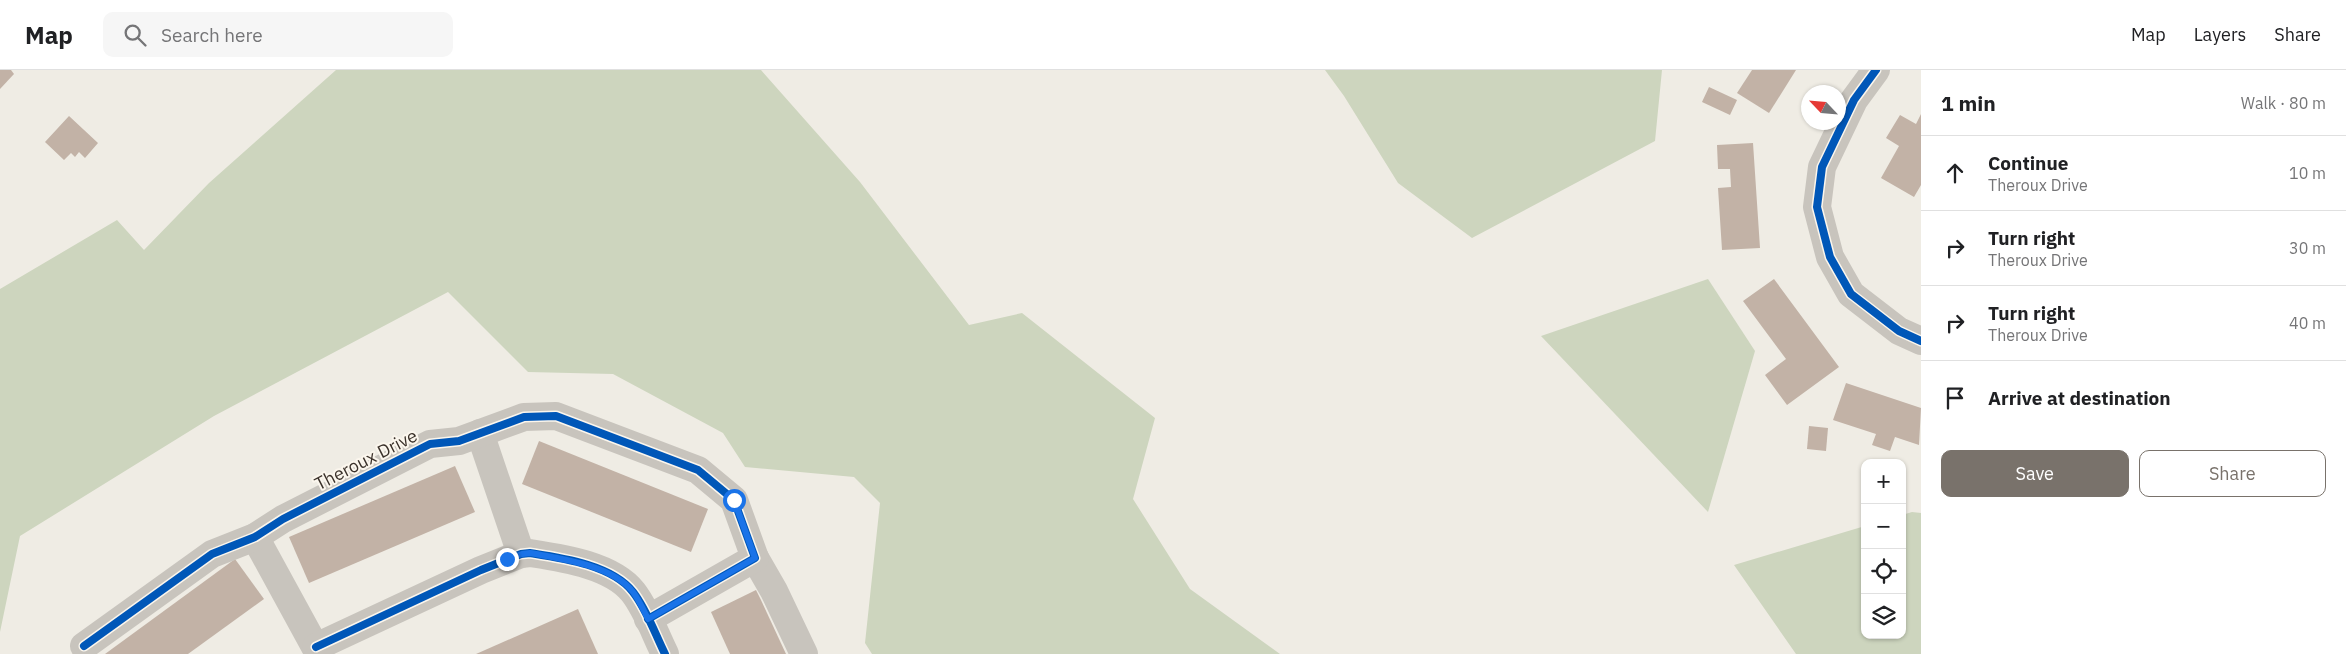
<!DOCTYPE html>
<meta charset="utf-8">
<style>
:root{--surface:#fff;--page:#f6f6f6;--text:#202124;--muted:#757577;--line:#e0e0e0;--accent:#79726b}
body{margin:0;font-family:"IBM Plex Sans",sans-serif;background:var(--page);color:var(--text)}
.controls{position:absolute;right:15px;bottom:15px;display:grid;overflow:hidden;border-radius:10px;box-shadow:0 1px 4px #0004}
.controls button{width:45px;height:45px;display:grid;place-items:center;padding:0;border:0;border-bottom:1px solid var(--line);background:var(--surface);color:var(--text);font:25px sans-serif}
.compass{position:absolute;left:1801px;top:15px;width:45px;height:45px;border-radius:50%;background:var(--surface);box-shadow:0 1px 4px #0004;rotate:296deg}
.stop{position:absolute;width:15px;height:15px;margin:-11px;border:4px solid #1a73e8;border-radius:50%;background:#fff}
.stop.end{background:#1a73e8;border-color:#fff;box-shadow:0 1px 5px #0008}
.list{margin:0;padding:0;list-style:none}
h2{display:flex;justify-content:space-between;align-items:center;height:65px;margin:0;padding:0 20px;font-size:21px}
h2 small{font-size:16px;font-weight:400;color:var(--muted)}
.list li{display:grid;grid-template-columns:32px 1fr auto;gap:15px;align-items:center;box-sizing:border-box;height:75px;padding:0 20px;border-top:1px solid var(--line)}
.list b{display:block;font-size:19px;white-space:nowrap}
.list p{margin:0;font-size:16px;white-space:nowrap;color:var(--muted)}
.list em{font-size:16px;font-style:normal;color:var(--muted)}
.actions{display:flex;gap:10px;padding:15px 20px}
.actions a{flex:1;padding:11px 0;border:1px solid var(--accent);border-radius:10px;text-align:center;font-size:18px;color:var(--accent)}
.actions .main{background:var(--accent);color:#fff}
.icon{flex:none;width:28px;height:28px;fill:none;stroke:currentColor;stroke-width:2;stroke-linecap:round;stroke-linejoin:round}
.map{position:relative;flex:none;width:1921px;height:584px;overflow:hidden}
header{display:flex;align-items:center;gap:30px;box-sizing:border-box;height:70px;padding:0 25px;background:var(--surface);border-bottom:1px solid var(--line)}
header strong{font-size:24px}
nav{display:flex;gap:28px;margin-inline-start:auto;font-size:18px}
.search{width:350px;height:45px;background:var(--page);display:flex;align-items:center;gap:12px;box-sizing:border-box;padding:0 18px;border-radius:10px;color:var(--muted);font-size:19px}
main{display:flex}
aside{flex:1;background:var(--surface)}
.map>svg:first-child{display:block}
</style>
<header>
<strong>Map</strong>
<div class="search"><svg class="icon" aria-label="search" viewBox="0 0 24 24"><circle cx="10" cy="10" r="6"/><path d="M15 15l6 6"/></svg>Search here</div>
<nav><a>Map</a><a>Layers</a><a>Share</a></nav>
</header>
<main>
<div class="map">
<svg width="1921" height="584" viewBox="0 0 1921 584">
<rect width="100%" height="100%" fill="#efece4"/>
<!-- green -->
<g fill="#cdd5be">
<path d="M336,0H761L860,112L969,255L1022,243L1155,348L1133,429L1190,519L1280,584H872L865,573L880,433L854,407L745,397L723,363L613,304L528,302L448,222L214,346L20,466L0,562V219L117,150L144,180L209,113Z"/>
<path d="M1325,0H1662L1655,71L1472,168L1398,113L1344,26Z"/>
<path d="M1708,209L1755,281L1708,442L1541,266Z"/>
<path d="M1912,442L1921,443V584H1796L1734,495L1865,456V565H1902V445Z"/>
</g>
<!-- building -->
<g fill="#c2b2a6">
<path d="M0,0H11L14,4L0,19Z"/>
<path d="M1752,0H1796L1769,43L1737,23Z"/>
<path d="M1709,17L1737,30L1730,45L1702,32Z"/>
<path d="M1921,44V115L1914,127L1881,108L1899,76L1886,68L1900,45L1916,54Z"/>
<path d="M69,46L98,73L85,88L79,82L75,87L71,83L64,90L45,72Z"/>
<path d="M1753,73L1760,178L1722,180L1718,118L1731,117L1730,99H1718L1717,75Z"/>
<path d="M1774,209L1839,297L1787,335L1765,305L1786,289L1743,231Z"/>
<path d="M1846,313L1921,338L1919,375L1895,367L1890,381L1872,375L1876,364L1833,350Z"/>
<path d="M1809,356L1828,358L1826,381L1807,379Z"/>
<path d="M539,371L708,439L691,482L522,414Z"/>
<path d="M455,396L475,442L309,513L289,467Z"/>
<path d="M235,489L264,529L188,584H105Z"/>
<path d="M756,520L760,528L786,584H730L711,542Z"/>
<path d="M578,539L598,584H476Z"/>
</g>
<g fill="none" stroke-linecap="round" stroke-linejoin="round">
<!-- minor -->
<g stroke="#c8c4bd" stroke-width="28">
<path d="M1876,0L1854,30L1822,97L1817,137L1830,187L1851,224L1899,261L1921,271"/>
<path d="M480,363L521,484"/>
<path d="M255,467L319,584"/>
<path d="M755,488L774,521L804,584"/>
<path d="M84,576L212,484L255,467L283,449L430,374L459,371L524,347L556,346L698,400L734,430L755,488L648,549"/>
<path d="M316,577L481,500L521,484L530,483C562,488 612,495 633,522C647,540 655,564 665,584"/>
</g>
<!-- cycleway casing -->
<g stroke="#fbf6ed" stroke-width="11">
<g id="cycleway">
<path d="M1876,0L1854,30L1822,97L1817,137L1830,187L1851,224L1899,261L1921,271"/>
<path d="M84,576L212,484L255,467L283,449L430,374L459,371L524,347L556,346L698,400L734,430L755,488L648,549"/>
<path d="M316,577L481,500L521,484L530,483C562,488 612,495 633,522C647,540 655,564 665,584"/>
</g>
</g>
<!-- cycleway -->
<use href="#cycleway" stroke="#0057b8" stroke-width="8"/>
</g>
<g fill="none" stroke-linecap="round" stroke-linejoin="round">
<!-- route -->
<path stroke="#1a73e8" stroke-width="6" d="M507,489L522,484L530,483C562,489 612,495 633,522C639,530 643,539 648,549L755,488L734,430"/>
</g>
<g text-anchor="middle" stroke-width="4" stroke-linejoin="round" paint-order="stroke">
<!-- street labels -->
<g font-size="18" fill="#3a312a" stroke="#fbf6ed">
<text transform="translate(366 390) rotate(-27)" y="6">Theroux Drive</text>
</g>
</g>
</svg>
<div class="controls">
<button>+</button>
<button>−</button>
<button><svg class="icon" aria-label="locate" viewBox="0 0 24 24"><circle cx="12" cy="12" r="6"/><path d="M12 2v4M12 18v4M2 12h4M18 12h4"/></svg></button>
<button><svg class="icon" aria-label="layers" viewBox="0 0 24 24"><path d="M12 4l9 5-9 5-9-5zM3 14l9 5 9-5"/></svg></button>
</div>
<svg class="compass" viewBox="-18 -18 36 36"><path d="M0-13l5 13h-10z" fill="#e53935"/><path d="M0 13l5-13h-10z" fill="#757577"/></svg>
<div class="stop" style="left:734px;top:430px"></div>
<div class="stop end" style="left:507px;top:489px"></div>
</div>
<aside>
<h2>1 min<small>Walk · 80 m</small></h2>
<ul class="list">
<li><svg class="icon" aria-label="ahead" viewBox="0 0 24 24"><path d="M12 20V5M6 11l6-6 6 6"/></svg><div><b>Continue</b><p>Theroux Drive</p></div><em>10 m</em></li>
<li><svg class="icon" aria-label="right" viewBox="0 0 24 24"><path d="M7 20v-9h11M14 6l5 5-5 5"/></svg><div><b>Turn right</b><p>Theroux Drive</p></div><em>30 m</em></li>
<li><svg class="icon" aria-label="right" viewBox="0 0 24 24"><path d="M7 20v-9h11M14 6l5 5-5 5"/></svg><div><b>Turn right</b><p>Theroux Drive</p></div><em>40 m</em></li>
<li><svg class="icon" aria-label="arrive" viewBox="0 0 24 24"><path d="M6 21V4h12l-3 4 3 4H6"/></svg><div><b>Arrive at destination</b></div></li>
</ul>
<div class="actions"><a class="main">Save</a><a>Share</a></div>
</aside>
</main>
